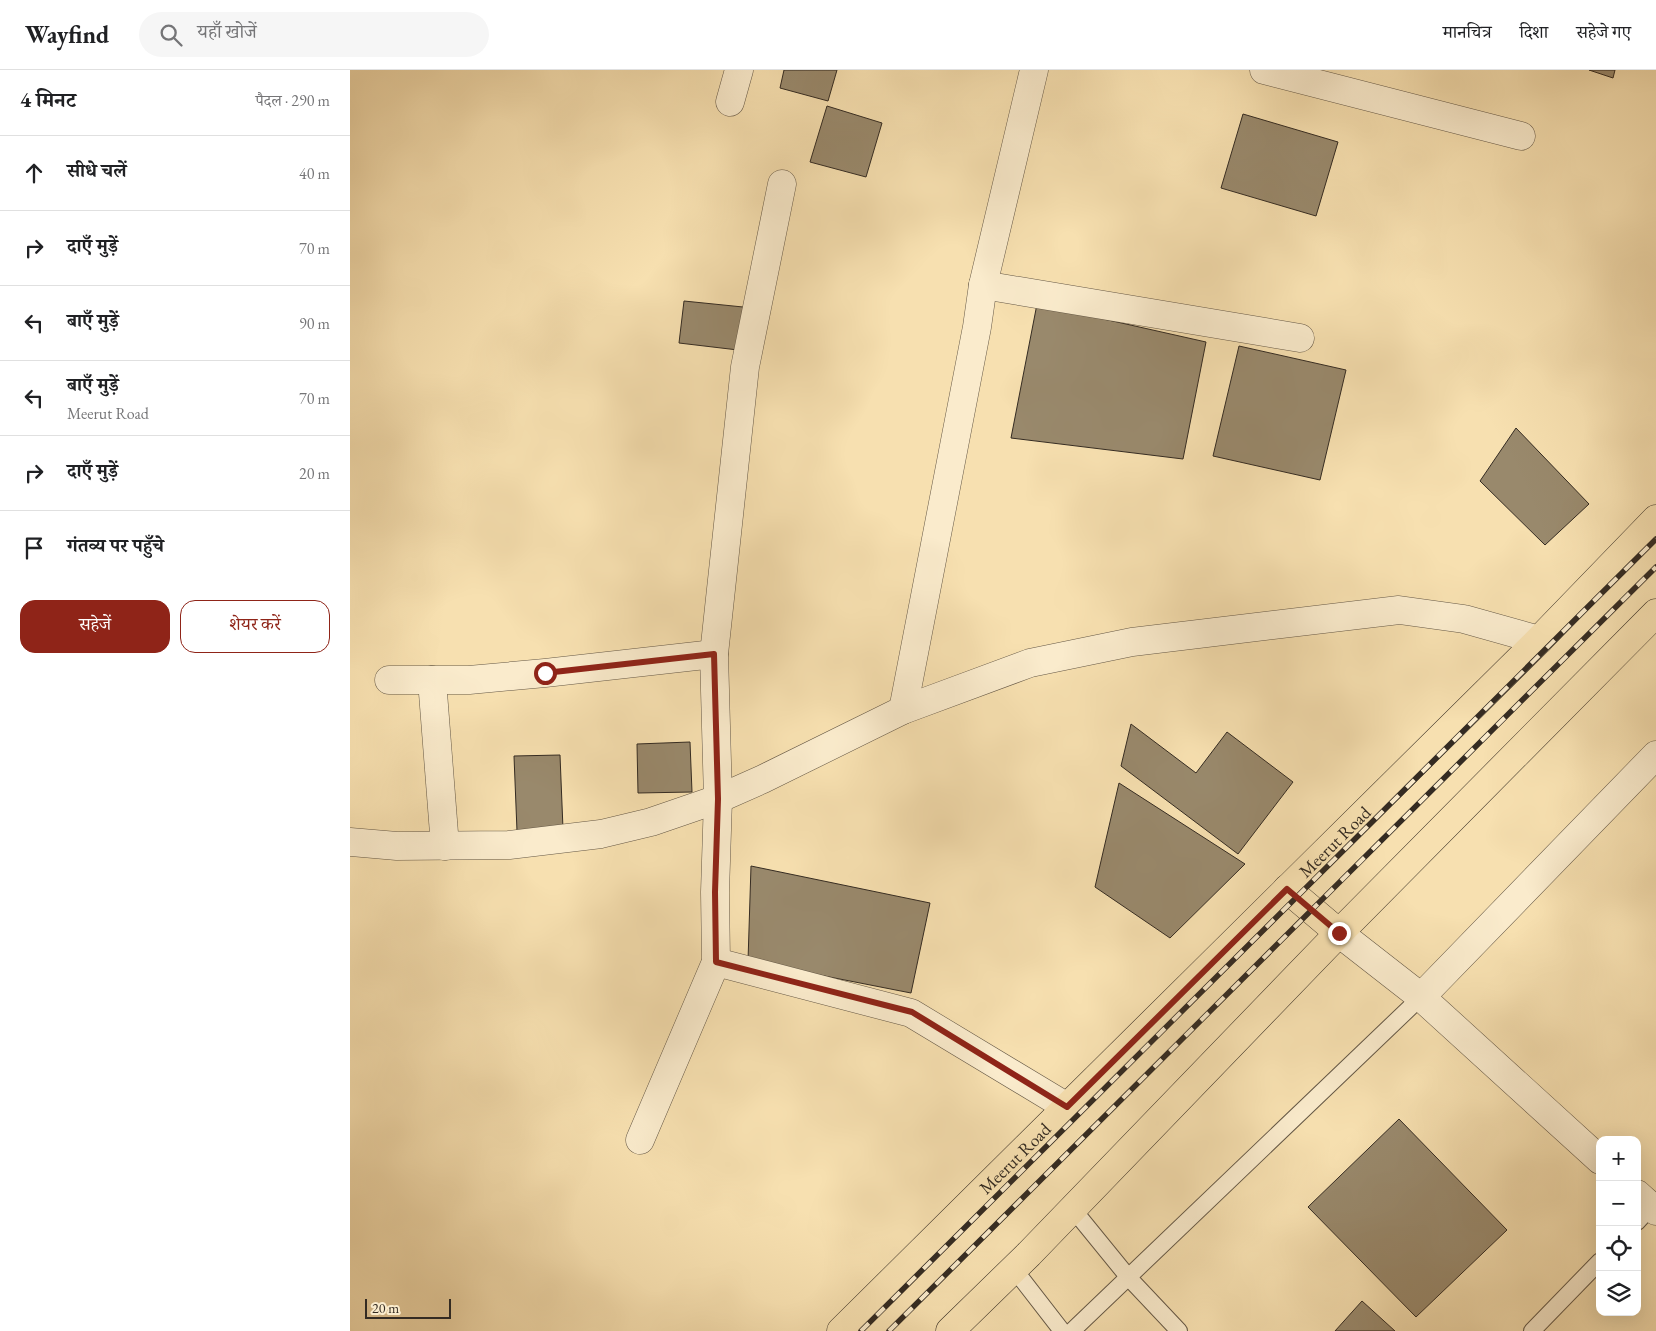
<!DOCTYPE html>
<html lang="hi">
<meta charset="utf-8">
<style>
:root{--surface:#fff;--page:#f6f6f6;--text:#202124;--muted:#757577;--line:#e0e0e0;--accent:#8f2418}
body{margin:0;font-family:"EB Garamond","Noto Serif Devanagari",serif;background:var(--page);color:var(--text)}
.controls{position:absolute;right:15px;bottom:15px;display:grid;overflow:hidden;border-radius:10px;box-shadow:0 5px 20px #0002}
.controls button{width:45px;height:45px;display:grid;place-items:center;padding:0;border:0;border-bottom:1px solid var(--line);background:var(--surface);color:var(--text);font:25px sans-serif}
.scale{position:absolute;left:15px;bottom:12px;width:86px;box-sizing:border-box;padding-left:5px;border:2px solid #342b22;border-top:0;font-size:14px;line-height:18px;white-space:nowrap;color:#342b22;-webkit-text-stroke:4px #faebcc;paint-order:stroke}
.stop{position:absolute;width:15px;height:15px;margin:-11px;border:4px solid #8f2418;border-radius:50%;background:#fff}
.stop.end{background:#8f2418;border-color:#fff;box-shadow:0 1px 5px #0008}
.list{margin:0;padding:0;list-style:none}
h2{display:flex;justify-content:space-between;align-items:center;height:65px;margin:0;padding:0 20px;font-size:21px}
h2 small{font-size:16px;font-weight:400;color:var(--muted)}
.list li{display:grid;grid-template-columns:32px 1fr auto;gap:15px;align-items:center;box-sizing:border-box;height:75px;padding:0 20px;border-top:1px solid var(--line)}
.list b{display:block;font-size:19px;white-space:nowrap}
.list p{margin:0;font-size:16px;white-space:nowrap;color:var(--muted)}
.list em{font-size:16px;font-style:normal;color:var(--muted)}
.actions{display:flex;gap:10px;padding:15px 20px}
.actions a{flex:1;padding:11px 0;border:1px solid var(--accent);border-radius:15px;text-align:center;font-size:18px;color:var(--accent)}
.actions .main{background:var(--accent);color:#fff}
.icon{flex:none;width:28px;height:28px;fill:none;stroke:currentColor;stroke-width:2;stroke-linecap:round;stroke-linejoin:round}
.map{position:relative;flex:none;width:1306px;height:1261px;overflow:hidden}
header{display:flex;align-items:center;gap:30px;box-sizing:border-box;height:70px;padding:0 25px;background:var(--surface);border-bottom:1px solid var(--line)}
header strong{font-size:24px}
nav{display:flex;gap:28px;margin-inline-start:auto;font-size:18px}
.search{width:350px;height:45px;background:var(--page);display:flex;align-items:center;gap:12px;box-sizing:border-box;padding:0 18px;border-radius:28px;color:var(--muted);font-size:19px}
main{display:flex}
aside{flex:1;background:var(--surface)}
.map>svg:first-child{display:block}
</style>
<header>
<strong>Wayfind</strong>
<div class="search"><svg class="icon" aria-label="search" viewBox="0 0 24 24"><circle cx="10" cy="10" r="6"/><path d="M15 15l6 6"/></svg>यहाँ खोजें</div>
<nav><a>मानचित्र</a><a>दिशा</a><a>सहेजे गए</a></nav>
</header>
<main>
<aside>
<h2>4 मिनट<small>पैदल · 290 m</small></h2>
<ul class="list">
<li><svg class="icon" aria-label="ahead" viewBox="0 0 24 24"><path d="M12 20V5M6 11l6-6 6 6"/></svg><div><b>सीधे चलें</b></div><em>40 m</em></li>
<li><svg class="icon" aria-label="right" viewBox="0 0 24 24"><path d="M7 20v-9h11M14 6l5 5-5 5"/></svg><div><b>दाएँ मुड़ें</b></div><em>70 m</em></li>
<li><svg class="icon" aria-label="left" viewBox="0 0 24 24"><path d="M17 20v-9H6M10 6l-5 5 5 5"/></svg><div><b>बाएँ मुड़ें</b></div><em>90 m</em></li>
<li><svg class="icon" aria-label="left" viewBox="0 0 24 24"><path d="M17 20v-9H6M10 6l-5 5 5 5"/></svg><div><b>बाएँ मुड़ें</b><p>Meerut Road</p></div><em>70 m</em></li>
<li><svg class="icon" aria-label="right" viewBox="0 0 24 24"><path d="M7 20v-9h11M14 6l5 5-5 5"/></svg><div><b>दाएँ मुड़ें</b></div><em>20 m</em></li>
<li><svg class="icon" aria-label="arrive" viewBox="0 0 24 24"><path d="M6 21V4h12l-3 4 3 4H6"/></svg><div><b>गंतव्य पर पहुँचे</b></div></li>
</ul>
<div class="actions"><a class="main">सहेजें</a><a>शेयर करें</a></div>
</aside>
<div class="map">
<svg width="1306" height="1261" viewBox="0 0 1306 1261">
<rect width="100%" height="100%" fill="#f7e0b0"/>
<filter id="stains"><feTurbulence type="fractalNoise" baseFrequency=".004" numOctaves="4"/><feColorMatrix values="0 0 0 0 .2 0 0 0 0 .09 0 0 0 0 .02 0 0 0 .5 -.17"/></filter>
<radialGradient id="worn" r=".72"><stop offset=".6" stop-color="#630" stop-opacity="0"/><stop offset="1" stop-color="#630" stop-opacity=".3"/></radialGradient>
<!-- building -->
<g fill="#99896c" stroke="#342b22">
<path d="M434,0H487L478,31L430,18Z"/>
<path d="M1239,0H1265L1263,8Z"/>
<path d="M477,36L532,53L516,107L460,92Z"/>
<path d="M893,44L988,72L966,146L871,118Z"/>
<path d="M334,231L393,237L388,280L329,273Z"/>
<path d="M687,234L856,272L833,389L661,368Z"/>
<path d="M889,276L996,300L970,410L863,386Z"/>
<path d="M1166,358L1239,434L1195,475L1130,411Z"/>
<path d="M781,654L846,703L877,662L943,712L888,784L771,696Z"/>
<path d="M340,672L342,722L288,723L287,674Z"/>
<path d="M210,685L213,759L167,761L164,686Z"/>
<path d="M769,713L895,794L820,868L745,817Z"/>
<path d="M401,796L580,833L561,923L398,891Z"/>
<path d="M1049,1049L1157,1160L1066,1247L958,1137Z"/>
<path d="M1012,1231L1045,1261H985Z"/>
</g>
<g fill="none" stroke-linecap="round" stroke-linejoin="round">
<!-- service casing -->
<g stroke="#655846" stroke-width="18">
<g id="service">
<path d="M722,1138L779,1208L829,1261"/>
<path d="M1287,1152L1301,1137"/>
<path d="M664,1199L712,1261"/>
<path d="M722,1261L1071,927"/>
<path d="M1182,1261L1250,1191"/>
</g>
</g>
<!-- minor casing -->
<g stroke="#655846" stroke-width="29">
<g id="minor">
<path d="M914,0L1171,66"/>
<path d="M380,32L389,0"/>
<path d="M633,215L950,268"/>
<path d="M39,610H119L195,603L364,584"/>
<path d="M82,610L95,776"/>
<path d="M553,640L627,257L633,215L684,0"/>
<path d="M0,772L47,776L159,775L251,764L301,752L368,729L413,709L553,640L680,593L782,572L1049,540L1114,549L1189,570"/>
<path d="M366,892L561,943L717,1037"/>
<path d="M290,1070L366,892L365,822L368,729L364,584L395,297L432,114"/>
</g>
</g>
<!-- tertiary casing -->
<g stroke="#655846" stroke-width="29">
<g id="tertiary">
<path d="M989,863L1071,927L1250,1090"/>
<path d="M1071,927L1306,685"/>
<path d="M1287,1124L1306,1141"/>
</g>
</g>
<!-- primary casing -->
<g stroke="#342b22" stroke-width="29">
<g id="primary">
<path d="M937,819L989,863"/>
<path id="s1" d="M491,1261L1189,570L1306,449"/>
<path d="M600,1261L679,1184L989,863L1306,543"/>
</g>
</g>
<!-- service -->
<use href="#service" stroke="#faebcc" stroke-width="16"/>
<!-- minor -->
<use href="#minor" stroke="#faebcc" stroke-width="28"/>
<!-- tertiary -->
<use href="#tertiary" stroke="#faebcc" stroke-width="28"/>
<!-- primary -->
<use href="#primary" stroke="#f7e0b0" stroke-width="28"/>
<!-- rail casing -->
<g stroke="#342b22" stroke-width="5.5">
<g id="rail">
<path d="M511,1261L1306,469"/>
<path d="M539,1261L1306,497"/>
</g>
</g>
<!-- rail -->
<use href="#rail" stroke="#faebcc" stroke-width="4" stroke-dasharray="11" stroke-linecap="butt"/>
</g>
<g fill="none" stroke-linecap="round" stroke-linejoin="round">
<!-- route -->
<path stroke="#8f2418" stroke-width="6" d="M195,603L364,584L368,729L365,822L366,892L562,942L717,1037L937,819L989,863"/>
</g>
<g text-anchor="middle" stroke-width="4.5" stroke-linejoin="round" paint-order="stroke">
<!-- street labels -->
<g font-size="18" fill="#342b22" stroke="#faebcc">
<text dy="6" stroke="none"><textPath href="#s1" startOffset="695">Meerut Road</textPath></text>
<text dy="6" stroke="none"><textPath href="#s1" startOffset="245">Meerut Road</textPath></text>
</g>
</g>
<rect width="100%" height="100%" filter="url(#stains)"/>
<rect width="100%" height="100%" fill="url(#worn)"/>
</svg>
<div class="controls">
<button>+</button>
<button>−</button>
<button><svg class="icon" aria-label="locate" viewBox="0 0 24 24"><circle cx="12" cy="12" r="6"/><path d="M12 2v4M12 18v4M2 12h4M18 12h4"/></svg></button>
<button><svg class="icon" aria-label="layers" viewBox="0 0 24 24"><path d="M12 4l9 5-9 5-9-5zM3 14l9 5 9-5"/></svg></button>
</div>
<div class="scale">20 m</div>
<div class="stop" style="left:195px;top:603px"></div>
<div class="stop end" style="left:989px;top:863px"></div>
</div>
</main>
